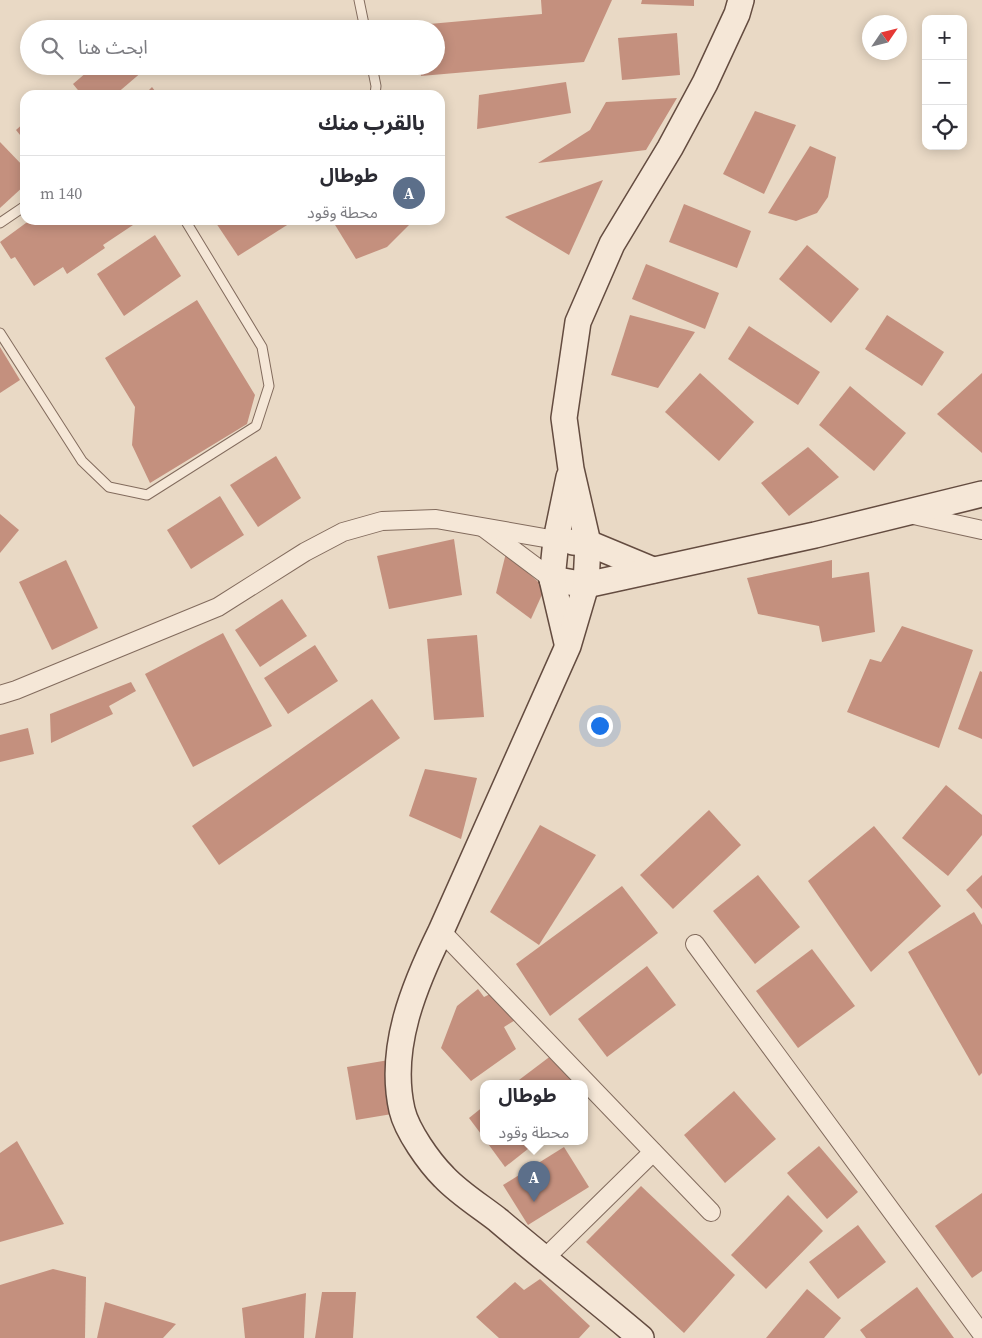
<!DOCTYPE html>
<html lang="ar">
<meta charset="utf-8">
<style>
:root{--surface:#fff;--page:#f7f7f7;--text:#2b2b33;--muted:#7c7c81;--line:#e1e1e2;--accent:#d93025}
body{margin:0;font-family:"Source Serif 4","Noto Sans Arabic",serif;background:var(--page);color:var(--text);direction:rtl}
.controls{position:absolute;right:15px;top:15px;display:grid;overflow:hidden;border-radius:10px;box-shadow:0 2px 12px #0003}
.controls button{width:45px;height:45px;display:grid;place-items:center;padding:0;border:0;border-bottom:1px solid var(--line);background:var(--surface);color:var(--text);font:25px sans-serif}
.compass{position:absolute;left:862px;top:15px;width:45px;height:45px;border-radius:50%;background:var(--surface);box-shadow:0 2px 12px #0003;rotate:55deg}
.you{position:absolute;left:599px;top:725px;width:18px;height:18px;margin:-12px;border:4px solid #fff;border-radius:50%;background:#1a73e8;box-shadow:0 0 0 8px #1a73e833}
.badge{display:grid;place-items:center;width:32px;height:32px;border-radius:50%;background:var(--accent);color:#fff;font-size:16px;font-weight:700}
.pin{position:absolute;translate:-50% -41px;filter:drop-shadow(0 1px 2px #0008)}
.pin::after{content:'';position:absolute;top:26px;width:18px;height:15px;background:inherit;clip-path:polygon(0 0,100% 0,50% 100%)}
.popup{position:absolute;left:480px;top:1080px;width:108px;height:65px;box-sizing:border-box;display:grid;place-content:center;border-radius:10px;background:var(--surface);filter:drop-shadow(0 1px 4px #0005);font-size:16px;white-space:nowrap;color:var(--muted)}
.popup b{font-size:19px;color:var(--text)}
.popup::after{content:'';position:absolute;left:50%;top:100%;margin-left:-10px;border:10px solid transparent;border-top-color:var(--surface)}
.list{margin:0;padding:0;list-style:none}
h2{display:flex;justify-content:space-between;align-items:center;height:65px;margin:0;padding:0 20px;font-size:21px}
h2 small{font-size:16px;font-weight:400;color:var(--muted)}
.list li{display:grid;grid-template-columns:32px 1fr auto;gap:15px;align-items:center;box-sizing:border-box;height:70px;padding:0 20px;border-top:1px solid var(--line)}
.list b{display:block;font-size:19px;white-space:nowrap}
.list p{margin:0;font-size:16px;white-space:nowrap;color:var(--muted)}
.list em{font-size:16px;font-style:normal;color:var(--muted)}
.icon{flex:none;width:28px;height:28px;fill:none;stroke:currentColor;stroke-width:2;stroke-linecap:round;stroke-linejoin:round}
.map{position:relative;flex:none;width:982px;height:1338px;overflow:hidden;direction:ltr}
.search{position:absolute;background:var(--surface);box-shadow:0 2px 12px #0003;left:20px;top:20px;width:425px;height:55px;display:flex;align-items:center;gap:12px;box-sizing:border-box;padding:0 18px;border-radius:28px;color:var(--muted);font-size:19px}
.panel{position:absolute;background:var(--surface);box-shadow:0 2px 12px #0003;left:20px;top:90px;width:425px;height:135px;border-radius:15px;direction:rtl}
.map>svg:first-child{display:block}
</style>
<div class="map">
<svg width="982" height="1338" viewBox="0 0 982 1338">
<rect width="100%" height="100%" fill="#e9d9c5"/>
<!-- building -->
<g fill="#c4907e">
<path d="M541,0H612L584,62L421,76L420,66H436V29H418V25L542,14Z"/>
<path d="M642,0H694V6L641,4Z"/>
<path d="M677,33L680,75L622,80L618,38Z"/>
<path d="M94,66H140L143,71L115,95H82L73,84Z"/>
<path d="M566,82L571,113L477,129L479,95Z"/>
<path d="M152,87L158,95H144Z"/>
<path d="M677,98L646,150L538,163L590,130L606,102Z"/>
<path d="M755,111L796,125L764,194L723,174Z"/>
<path d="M25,122V141L16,130Z"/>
<path d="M0,142L25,168V185L0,208Z"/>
<path d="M810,146L836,157L828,197L817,213L796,221L768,213Z"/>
<path d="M603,180L569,255L505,217Z"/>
<path d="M684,204L751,231L737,268L669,242Z"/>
<path d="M30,220H134L136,223L103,245L105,248L67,274L63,267L34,286L15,257L11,259L0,242Z"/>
<path d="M214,220H295L238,256Z"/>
<path d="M332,220H414L387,247L356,259Z"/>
<path d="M155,235L181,276L124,316L97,274Z"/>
<path d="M807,245L859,289L831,323L779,279Z"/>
<path d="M646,264L719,293L705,329L632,299Z"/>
<path d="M197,300L255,395L247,424L150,483L132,445L135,407L105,358Z"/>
<path d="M630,315L695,332L658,388L611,375Z"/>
<path d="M887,315L944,352L922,386L865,349Z"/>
<path d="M749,326L820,372L798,405L728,359Z"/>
<path d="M0,347L20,380L0,393Z"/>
<path d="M700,373L754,422L719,461L665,412Z"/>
<path d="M982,373V453L937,414Z"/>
<path d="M850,386L906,433L874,471L819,425Z"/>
<path d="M808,447L839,477L789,516L761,483Z"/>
<path d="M276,456L301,498L258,527L230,485Z"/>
<path d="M220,496L244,535L191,569L167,530Z"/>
<path d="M0,514L19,530L0,553Z"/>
<path d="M454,539L462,595L389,609L377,556Z"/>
<path d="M506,553L545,588L531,619L496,593Z"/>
<path d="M66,560L98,628L52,650L19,582Z"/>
<path d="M832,560V578L869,572L875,632L822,642L819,626L758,614L747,578Z"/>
<path d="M282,599L307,636L260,667L235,630Z"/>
<path d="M902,626L973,650L939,748L847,712L870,659L881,662Z"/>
<path d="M223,633L272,726L193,767L145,674Z"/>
<path d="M477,635L484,717L434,720L427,639Z"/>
<path d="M315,645L338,681L288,714L264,678Z"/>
<path d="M980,671L982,672V739L958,729Z"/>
<path d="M131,682L136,691L109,706L113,714L51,743L50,714Z"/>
<path d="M372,699L400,738L219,865L192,826Z"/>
<path d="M28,728L34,754L0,762V735Z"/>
<path d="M425,769L477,778L461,839L409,816Z"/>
<path d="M946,785L982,815V835L948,876L902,838Z"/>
<path d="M709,810L741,845L673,909L640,875Z"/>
<path d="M540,825L596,855L539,945L490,912Z"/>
<path d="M874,826L941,906L871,972L808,881Z"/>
<path d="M758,875L800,927L755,964L713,911Z"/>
<path d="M982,875V909L966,890Z"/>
<path d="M622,886L658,933L550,1016L516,964Z"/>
<path d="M974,912L982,925V1073L979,1076L908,952Z"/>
<path d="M812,949L855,1006L798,1048L756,991Z"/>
<path d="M647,966L676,1005L607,1057L578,1019Z"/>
<path d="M478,989L484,997L490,994L517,1019L504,1027L516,1049L471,1081L441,1048L457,1006Z"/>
<path d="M552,1055L576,1083H515Z"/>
<path d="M389,1060L398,1113L356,1120L347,1067Z"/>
<path d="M734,1091L776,1139L725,1183L684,1135Z"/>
<path d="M484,1106V1138L469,1118Z"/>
<path d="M17,1141L64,1224L0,1242V1153Z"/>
<path d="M486,1141H538L505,1167Z"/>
<path d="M819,1146L858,1192L827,1219L787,1173Z"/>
<path d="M564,1147L589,1187L528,1225L503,1185Z"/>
<path d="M641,1186L735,1275L684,1333L586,1242Z"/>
<path d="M982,1193V1271L972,1278L935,1226Z"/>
<path d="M788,1195L823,1231L766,1289L731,1255Z"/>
<path d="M858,1225L886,1262L838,1299L809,1262Z"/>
<path d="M53,1269L86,1277L85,1338H0V1285Z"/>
<path d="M540,1279L590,1326L579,1338H499L476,1317L515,1282L524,1290Z"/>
<path d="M917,1287L954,1338H866L860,1330Z"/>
<path d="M807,1289L841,1318L824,1338H766Z"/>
<path d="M322,1292H356L353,1338H315Z"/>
<path d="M306,1293L304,1338H245L242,1308Z"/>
<path d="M105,1302L176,1324L163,1338H97Z"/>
</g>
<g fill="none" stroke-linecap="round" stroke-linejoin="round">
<!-- service casing -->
<g stroke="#826b5d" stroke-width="11">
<g id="service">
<path d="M359,0L365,29"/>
<path d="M372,66L376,86L375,95"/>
<path d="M0,223L25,206"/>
<path d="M0,333L82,461L109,487L147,495L256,426L269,386L262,347L185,220"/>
</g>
</g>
<!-- minor casing -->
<g stroke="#826b5d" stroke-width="20">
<g id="minor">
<path d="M909,514L982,530"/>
<path d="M484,528L552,579"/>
<path d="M0,695L16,690L218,607L305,552L343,532L382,521L436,519L556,540"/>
<path d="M441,931L711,1212"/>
<path d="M695,944L982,1334"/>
<path d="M544,1259L653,1152"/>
</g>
</g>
<!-- secondary casing -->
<g stroke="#644c40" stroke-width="28">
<g id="secondary">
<path d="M573,542L588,543L653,570"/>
<path d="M552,579L586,585L815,535L982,494"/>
<path d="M567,643L552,579L556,540L569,477"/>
<path d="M641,1338C594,1298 545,1260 498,1220C480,1206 459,1193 444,1177C429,1162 407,1131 402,1110C388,1048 414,986 441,931L568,646L586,585L588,543L571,469L564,418L578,322L612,244L670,148L705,83L737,14L741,0"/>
</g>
</g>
<!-- service -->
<use href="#service" stroke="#f5e7d7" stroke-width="9"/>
<!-- minor -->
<use href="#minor" stroke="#f5e7d7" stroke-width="18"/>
<!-- secondary -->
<use href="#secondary" stroke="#f5e7d7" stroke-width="25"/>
</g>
</svg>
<div class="controls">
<button>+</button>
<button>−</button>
<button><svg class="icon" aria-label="locate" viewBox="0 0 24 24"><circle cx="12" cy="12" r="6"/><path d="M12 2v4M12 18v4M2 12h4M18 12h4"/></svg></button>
</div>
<svg class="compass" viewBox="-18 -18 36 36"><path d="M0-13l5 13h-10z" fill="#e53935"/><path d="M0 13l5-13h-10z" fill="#7c7c81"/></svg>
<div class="you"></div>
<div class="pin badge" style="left:534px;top:1202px;background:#5c6f8a">A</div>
<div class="popup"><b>طوطال</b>محطة وقود</div>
<div class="search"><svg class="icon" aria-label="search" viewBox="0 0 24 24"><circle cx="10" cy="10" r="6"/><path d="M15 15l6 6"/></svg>ابحث هنا</div>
<section class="panel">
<h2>بالقرب منك<small></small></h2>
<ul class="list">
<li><span class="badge" style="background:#5c6f8a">A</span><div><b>طوطال</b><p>محطة وقود</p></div><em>140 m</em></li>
</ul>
</section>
</div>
